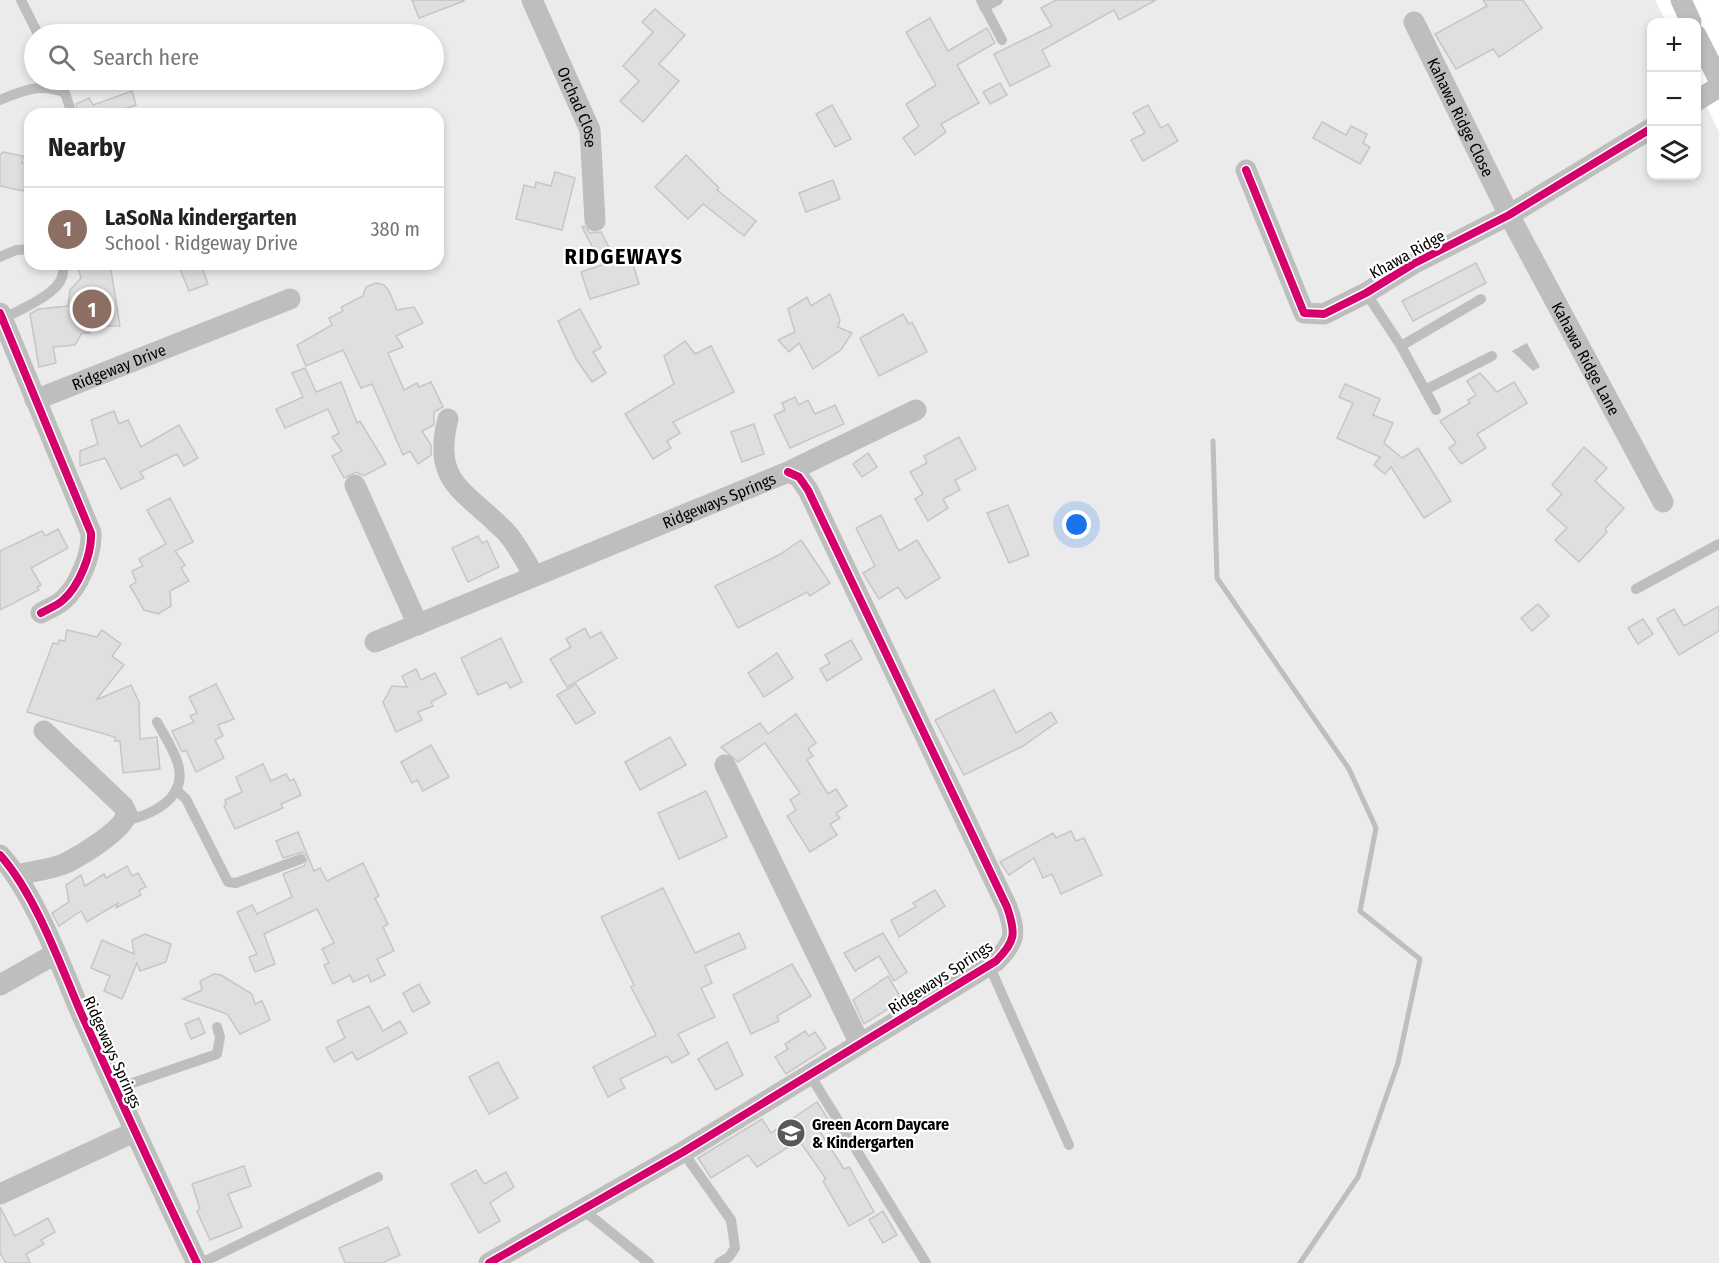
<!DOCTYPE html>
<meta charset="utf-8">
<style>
:root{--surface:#fff;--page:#f2f2f2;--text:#202124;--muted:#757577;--line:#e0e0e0;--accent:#595959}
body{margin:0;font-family:"Fira Sans Condensed",sans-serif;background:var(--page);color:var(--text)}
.controls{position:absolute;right:18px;top:18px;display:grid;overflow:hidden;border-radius:12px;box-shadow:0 3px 9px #0003}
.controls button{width:54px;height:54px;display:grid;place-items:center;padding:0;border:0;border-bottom:2px solid var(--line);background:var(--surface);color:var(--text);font:30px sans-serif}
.you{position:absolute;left:1077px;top:525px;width:21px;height:21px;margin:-15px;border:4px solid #fff;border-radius:50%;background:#1a73e8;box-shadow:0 0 0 9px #1a73e833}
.badge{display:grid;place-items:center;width:39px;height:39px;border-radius:50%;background:var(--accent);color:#fff;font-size:20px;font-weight:700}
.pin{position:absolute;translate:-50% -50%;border:3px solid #fff;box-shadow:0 2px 6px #0006}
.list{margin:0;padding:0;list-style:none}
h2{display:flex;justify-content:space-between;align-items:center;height:78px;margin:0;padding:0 24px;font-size:26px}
h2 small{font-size:20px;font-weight:400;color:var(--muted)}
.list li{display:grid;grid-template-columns:39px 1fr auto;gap:18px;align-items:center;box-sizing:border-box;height:84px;padding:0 24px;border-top:2px solid var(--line)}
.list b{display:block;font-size:22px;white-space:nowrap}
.list p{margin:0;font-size:20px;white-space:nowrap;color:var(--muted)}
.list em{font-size:20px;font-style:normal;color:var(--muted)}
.icon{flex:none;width:33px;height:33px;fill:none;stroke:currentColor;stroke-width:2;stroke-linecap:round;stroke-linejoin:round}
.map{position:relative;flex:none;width:1719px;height:1263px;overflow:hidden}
.search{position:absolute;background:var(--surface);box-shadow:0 3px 9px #0003;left:24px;top:24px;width:420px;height:66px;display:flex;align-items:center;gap:15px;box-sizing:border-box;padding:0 21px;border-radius:33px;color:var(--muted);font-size:22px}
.panel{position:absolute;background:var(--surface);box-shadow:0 3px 9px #0003;left:24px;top:108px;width:420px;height:162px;border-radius:18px}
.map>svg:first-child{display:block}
</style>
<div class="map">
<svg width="1719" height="1263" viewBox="0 0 1719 1263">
<rect width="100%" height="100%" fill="#fff"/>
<!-- green -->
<path fill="#ebebeb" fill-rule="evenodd" d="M0,0H1655L1666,22H1652V176H1696L1697,86L1719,132V1263H0ZM34,34H434V80H34ZM30,114H438V264H30Z"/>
<!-- water -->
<path fill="#bebebe" d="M1527,343L1540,367L1533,371L1512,351Z"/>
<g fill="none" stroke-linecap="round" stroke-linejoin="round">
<!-- stream -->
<path stroke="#bebebe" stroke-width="5" d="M1213,441L1217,578L1349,769L1376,828L1360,911L1420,959L1398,1063L1358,1177L1300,1263"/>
</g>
<!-- building -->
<g fill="#dfdfdf" stroke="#c6c6c6" stroke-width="1.5">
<path d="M412,0H464V1L419,18Z"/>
<path d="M1056,0H1156L1119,20L1114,10L1042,50L1050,66L1010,86L994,54L1052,26L1041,8Z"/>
<path d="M1483,0H1523L1542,28L1499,57L1493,49L1456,69L1435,34L1487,6Z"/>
<path d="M655,9L685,35L659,64L679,81L643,122L620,101L639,81L623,66L653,32L642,22Z"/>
<path d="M930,18L948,51L987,28L995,43L957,65L979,103L941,124L946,132L915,155L903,138L919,126L906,104L936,85L906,32Z"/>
<path d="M1000,83L1007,95L990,104L983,92Z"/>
<path d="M132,91L136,105L110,114H79L76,104L89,98L93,105Z"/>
<path d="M832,105L851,139L835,147L816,114Z"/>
<path d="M1148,105L1161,128L1168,124L1178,141L1143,161L1131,140L1145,133L1133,113Z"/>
<path d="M1322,122L1346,135L1351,126L1367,134L1363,143L1370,147L1360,164L1313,138Z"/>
<path d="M3,152L23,156L22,163L29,164L30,185L25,184L24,191L0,186V155Z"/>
<path d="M686,155L719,188L717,190L756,221L744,236L703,204L688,219L655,187Z"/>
<path d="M555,172L575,178L562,230L516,219L524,185L535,188L536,182L551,186Z"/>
<path d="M833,180L840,199L806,212L799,193Z"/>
<path d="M584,226L590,233L601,232L616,261L631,257L639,284L590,299L581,272L602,265L582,227Z"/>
<path d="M1476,263L1486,283L1413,321L1402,301Z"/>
<path d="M77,264H110L120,326H93L89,333H82L75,345L53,347L56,363L39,367L30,314L38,309L68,306L70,290L81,278Z"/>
<path d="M178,264H201L208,284L189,291Z"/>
<path d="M376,283L384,285L389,291L397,310L414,307L423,323L396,336L403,347L388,353L404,390L417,383L419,387L431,382L443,407L434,412V425L422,431L431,445V455L418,464L410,451L403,455L372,384L361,388L343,350L306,366L297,345L332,325L329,318L343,311L341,307L363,296L366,287Z"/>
<path d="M830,294L840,320L838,327L852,333L841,350L813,369L799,343L789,352L778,340L795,332L788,309L807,297L811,306Z"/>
<path d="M580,309L601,348L593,352L606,373L592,382L576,359L558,321Z"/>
<path d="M903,314L909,324L912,322L927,352L879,376L860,338Z"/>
<path d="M685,341L695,354L711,346L734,392L673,422L680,433L667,441L671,448L653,459L625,414L674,384L664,356Z"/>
<path d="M305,368L316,392L341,382L357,423L360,421L386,464L364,476L356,472L344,478L332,456L342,451L332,437L339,433L328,409L285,428L276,409L303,397L292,373Z"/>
<path d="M1480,373L1497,392L1514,382L1527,403L1477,434L1486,448L1461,464L1449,448L1456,443L1440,421L1470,403L1468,400L1476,395L1467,381Z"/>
<path d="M1345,384L1380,399L1373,415L1393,423L1384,443L1402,458L1418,448L1451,501L1424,518L1391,467L1385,474L1374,465L1380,457L1337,438L1353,403L1339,397Z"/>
<path d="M795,397L799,405L808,400L815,414L835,405L844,424L790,448L774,415L785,410L782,403Z"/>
<path d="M114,411L119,424L128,420L141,447L179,425L198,458L184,466L177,454L140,472L144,478L121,489L105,458L80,466V451L98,444L91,420Z"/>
<path d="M754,424L764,454L742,462L731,432Z"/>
<path d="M959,437L976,469L955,480L960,490L943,499L948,508L928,521L915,499L923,494L910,472L927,463L924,456Z"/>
<path d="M1584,447L1607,468L1595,481L1624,508L1605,529L1607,532L1579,562L1555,540L1567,528L1547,510L1562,494L1552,485Z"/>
<path d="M868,453L877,467L862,477L853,464Z"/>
<path d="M170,498L193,542L175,551L185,565L181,568L189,581L170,591L171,606L158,614L144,610L130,586L136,582L132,571L143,566L139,559L166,544L147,510Z"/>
<path d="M1008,505L1029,555L1009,563L987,513Z"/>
<path d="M881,515L899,551L917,540L940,578L906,599L898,587L879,599L863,573L875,566L856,528Z"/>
<path d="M58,529L68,548L31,568L41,585L37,587L39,590L0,610V551L42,531L45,536Z"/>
<path d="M478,536L482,543L487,541L499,567L468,582L452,548Z"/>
<path d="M801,540L830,583L810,596L807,592L738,628L715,586L779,555Z"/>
<path d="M1538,604L1549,616L1532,631L1521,618Z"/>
<path d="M1719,606V631L1679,655L1657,619L1674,609L1684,626Z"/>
<path d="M1643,619L1653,634L1638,644L1628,628Z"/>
<path d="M585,628L590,638L601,632L617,658L567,687L550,659L571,647L566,639Z"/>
<path d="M67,630L97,637L102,630L121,644L112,656L124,665L96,700L131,685L139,702L140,739L157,737L160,769L123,773L120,741H115V737L27,712L53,643L58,644L59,640L65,641Z"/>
<path d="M501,638L522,682L510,688L507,682L478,695L461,658Z"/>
<path d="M851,640L862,659L827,681L820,669L830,663L825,655Z"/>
<path d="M777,653L793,678L764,697L748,673Z"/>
<path d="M416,669L421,680L435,673L446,694L431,702L433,706L418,712L422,720L396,732L383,702L392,686L407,687L402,676Z"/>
<path d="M216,684L234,719L218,725L223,736L215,740L224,758L196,772L186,750L182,752L172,731L194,722L190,716L197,713L189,697Z"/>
<path d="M576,684L595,713L576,724L557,695Z"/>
<path d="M994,690L1016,733L1051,712L1057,722L1023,746L964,775L935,720Z"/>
<path d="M796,714L816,743L808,749L813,756L807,760L828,794L836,789L847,806L836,813L840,818L830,824L837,835L810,852L787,816L796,810L790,800L800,793L765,743L738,762L721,747L760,723L768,734Z"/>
<path d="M670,737L686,765L640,790L625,762Z"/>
<path d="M431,745L449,777L423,791L417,780L412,783L401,762Z"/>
<path d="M263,764L271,781L286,774L290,781L294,779L301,795L281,804L283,808L235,829L224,806L226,804L225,800L242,792L236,777Z"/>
<path d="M706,791L727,837L679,859L658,813Z"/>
<path d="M1071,831L1076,841L1084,838L1102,875L1061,894L1052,874L1043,878L1034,858L1009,875L1000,862L1053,833L1056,838Z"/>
<path d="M298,832L314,871L320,868L327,881L363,863L379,896L375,898L388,924L383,927L394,951L377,959L385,975L371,982L368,975L353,982L350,975L333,984L324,965L329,963L322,949L334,943L317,909L264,934L275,964L255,972L249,957L257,954L237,912L252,905L257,914L292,897L283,874L304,866L308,857L302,852L283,858L276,841Z"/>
<path d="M127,866L132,876L138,873L146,887L139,890L141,895L116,908L118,903L87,922L81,911L59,926L52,913L69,902L66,885L81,875L85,886L104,874L106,878Z"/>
<path d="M663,888L695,953L739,933L746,948L705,966L712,983L701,988L715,1017L678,1034L689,1054L672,1063L667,1056L620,1079L625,1088L608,1097L593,1067L656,1035L631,987L634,985L601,917Z"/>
<path d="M935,890L945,906L899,937L891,920L916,907L913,903Z"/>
<path d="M883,933L907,972L894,981L879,956L855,971L844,953Z"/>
<path d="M145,934L171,944L166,962L140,971L137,963L122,999L104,991L110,976L91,968L102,940L134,954L132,940Z"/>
<path d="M792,964L811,996L777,1016L779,1021L751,1034L733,995Z"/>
<path d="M214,974L221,975L252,994L255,1004L262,1001L270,1020L240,1034L227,1014L183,999L202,990L200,981Z"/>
<path d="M888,976L902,1000L864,1024L853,1000Z"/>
<path d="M419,984L430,1003L413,1012L403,993Z"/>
<path d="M369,1006L383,1031L400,1021L407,1033L357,1060L352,1052L334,1062L326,1048L345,1038L337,1021Z"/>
<path d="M199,1018L205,1033L191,1039L185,1024Z"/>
<path d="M805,1031L809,1036L815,1032L826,1048L786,1074L775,1057L788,1049L785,1044Z"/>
<path d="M727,1042L743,1075L716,1090L698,1059Z"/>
<path d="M498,1062L518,1098L489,1114L469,1077Z"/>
<path d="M817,1102L828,1119L817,1127L844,1169L849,1167L874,1212L849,1226L823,1181L826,1179L799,1140L757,1167L748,1155L711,1178L698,1158L762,1119L771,1133Z"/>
<path d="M244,1166L251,1186L228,1194L242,1227L210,1240L197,1211L200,1209L192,1184Z"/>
<path d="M476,1170L484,1184L506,1172L514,1187L490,1203L500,1221L479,1233L451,1184Z"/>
<path d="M0,1207L15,1236L48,1218L55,1232L41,1240L44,1244L26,1254L30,1263H6L0,1253Z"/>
<path d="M883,1211L897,1235L883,1243L869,1220Z"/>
<path d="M388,1227L400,1255L382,1263H345L339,1248Z"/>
</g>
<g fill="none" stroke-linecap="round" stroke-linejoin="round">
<!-- service -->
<g stroke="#bebebe" stroke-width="10">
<path d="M21,0L38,34"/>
<path d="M981,0L1002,40"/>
<path d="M984,7L998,0"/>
<path d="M0,100C22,91 42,82 65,93L72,114"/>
<path d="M0,257L16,250L30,249"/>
<path d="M1366,293L1401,346L1436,410"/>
<path d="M3,319C22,308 72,290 62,264"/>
<path d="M1401,346L1481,299"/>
<path d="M1425,390L1492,356"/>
<path d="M1636,589L1719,544"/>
<path d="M176,790L186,799L228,882L236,883L301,859"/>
<path d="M125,821C151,815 188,799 178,764C174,750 164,735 157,722"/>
<path d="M989,965L1069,1145"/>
<path d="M810,1075L926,1263"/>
<path d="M115,1089L217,1054L220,1037L217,1027"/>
<path d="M683,1152L731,1220L735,1248L729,1257L719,1263"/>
<path d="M582,1209L649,1263"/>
<path d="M201,1263L378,1177"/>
</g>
<!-- minor -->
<g stroke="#bebebe" stroke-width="21">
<path id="s1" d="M532,0L590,130L595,221"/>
<path d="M1681,0L1691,22"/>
<path id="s2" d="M1414,22L1509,215L1663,502"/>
<path d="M1696,35L1719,80"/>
<path d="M1696,101L1719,87"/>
<path d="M1246,170L1304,313L1324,314L1366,293L1413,264L1509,215L1652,128"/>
<path d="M0,313L91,533C92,554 79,587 62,601C56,606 48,609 41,613"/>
<path id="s3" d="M35,400L290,299"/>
<path d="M448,419C431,483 466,491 506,532C517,544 525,561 534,575"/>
<path d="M355,485L418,625"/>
<path id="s4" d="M375,642L788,472L916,410"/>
<path d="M725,765L860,1044"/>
<path d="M0,855C35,894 60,964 81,1013C119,1097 157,1180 197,1263"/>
<path d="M16,875C32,871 51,870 66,863C82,855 122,831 127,814L123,806L44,731"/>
<path d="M0,985L55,954"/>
<path d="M0,1194L134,1132"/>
<path d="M489,1263L683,1152L996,961C1016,941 1016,933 1007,907L808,490L799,477L788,472"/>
</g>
<!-- cycleway casing -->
<g stroke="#fff" stroke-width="11">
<g id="cycleway">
<path d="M1246,170L1304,313L1324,314L1366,293L1413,264L1509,215L1652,128"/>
<path d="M0,313L91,533C92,554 79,587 62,601C56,606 48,609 41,613"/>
<path d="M0,855C35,894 60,964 81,1013C119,1097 157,1180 197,1263"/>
<path d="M489,1263L683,1152L996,961C1016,941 1016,933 1007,907L808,490L799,477L788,472"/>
</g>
</g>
<!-- cycleway -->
<use href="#cycleway" stroke="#d6006c" stroke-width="8"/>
</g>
<!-- icons -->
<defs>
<g id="school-disc" transform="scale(1.5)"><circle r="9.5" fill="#595959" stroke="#fff"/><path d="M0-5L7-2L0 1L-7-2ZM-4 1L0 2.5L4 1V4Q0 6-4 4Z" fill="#fff"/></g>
</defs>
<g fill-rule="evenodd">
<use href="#school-disc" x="791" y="1133"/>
</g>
<g text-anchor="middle" stroke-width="4.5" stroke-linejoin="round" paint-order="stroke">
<!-- street labels -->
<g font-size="16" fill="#000" stroke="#fff">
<text dy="6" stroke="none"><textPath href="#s1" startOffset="117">Orchad Close</textPath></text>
<text dy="6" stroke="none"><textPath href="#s2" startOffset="106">Kahawa Ridge Close</textPath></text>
<text transform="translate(1407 254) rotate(-29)" y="6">Khawa Ridge</text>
<text dy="6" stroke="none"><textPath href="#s2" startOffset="378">Kahawa Ridge Lane</textPath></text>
<text dy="6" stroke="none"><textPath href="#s3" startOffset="90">Ridgeway Drive</textPath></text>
<text dy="6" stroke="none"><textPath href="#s4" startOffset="372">Ridgeways Springs</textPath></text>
<text transform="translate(940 977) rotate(-33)" y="6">Ridgeways Springs</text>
<text transform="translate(113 1052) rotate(66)" y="6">Ridgeways Springs</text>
</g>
<!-- poi labels -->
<g font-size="16" font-weight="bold" fill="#000" stroke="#fff" text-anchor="start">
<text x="812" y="1130">Green Acorn Daycare<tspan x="812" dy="18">&amp; Kindergarten</tspan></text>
</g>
<!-- district labels -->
<g font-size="22" font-weight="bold" letter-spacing="1.5" fill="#000" stroke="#fff">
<text x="624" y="264">RIDGEWAYS</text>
</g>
</g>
</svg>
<div class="controls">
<button>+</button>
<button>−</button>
<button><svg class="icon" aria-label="layers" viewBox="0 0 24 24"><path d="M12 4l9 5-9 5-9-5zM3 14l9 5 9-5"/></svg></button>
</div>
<div class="you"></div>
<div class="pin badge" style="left:92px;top:309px;background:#8d6e63">1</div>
<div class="search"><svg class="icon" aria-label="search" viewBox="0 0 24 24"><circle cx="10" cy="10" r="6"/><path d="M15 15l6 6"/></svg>Search here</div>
<section class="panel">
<h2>Nearby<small></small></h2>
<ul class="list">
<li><span class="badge" style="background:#8d6e63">1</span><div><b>LaSoNa kindergarten</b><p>School · Ridgeway Drive</p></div><em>380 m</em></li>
</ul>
</section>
</div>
